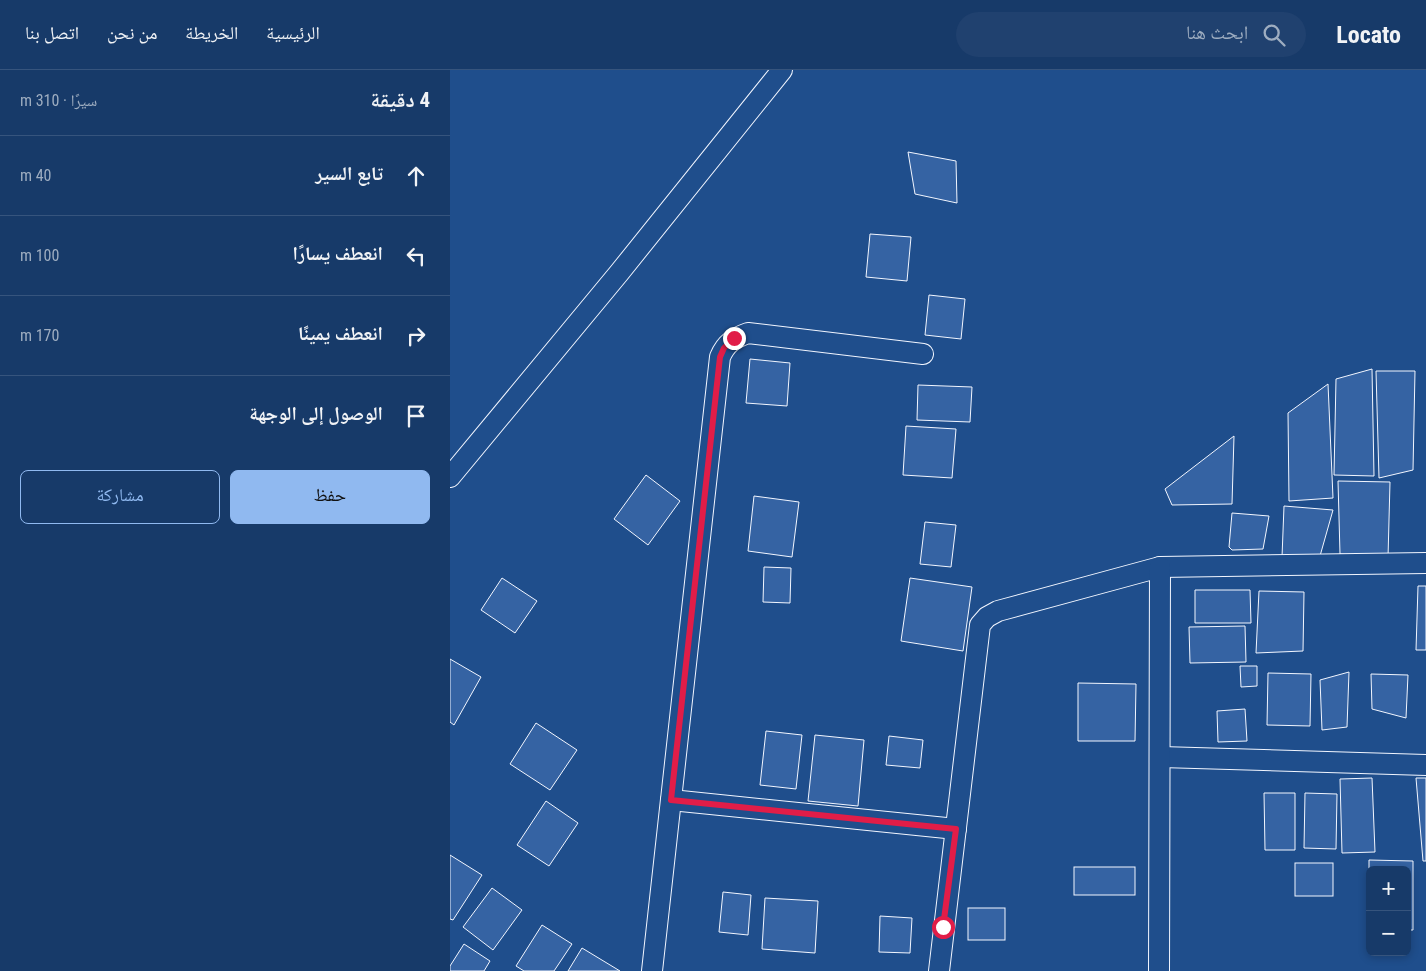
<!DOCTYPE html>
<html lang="ar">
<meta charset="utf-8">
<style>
:root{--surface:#173a69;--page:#20416f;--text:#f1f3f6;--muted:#9eadc0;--line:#36547d;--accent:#90b9f0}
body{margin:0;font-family:"Roboto Condensed","Noto Naskh Arabic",sans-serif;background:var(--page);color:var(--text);direction:rtl}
.controls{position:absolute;right:15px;bottom:15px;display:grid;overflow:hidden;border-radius:8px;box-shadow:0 2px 8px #0003}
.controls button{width:45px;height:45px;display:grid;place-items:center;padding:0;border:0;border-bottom:1px solid var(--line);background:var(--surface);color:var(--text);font:25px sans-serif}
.stop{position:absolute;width:15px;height:15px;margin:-11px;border:4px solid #e11d48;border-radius:50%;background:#fff}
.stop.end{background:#e11d48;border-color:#fff;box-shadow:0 1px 5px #0008}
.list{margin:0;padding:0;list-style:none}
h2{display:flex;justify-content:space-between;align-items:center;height:65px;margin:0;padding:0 20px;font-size:21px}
h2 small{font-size:16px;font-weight:400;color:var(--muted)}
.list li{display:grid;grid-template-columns:32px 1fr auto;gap:15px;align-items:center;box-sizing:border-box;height:80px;padding:0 20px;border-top:1px solid var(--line)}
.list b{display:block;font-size:19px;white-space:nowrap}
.list em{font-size:16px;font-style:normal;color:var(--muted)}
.actions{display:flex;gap:10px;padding:15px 20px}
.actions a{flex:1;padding:11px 0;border:1px solid var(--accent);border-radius:8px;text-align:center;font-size:18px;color:var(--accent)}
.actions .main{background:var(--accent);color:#111}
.icon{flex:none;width:28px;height:28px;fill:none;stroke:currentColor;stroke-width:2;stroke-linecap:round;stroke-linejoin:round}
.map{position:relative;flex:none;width:976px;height:901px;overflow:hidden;direction:ltr}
header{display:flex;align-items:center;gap:30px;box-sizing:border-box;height:70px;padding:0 25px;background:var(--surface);border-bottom:1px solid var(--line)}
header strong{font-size:24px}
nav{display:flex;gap:28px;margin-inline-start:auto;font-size:18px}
.search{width:350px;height:45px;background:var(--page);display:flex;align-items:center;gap:12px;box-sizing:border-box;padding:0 18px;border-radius:28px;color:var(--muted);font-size:19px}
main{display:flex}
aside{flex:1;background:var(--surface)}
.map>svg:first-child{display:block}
</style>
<header>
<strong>Locato</strong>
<div class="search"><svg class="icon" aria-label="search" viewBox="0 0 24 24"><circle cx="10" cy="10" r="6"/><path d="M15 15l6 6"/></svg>ابحث هنا</div>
<nav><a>الرئيسية</a><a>الخريطة</a><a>من نحن</a><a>اتصل بنا</a></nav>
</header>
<main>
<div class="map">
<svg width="976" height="901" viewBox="0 0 976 901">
<rect width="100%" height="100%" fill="#1f4e8c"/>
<!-- building -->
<g fill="#3563a3" stroke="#f2f6ff">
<path d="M458,82L506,91L507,133L465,124Z"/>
<path d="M420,164L461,167L457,211L416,207Z"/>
<path d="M479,225L515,229L511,269L475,265Z"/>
<path d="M300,289L340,293L337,336L296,333Z"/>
<path d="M922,299L924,406L884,405L886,309Z"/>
<path d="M926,301H965L963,400L929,408Z"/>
<path d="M878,314L883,428L839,431L838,343Z"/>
<path d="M468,315L522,317L520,352L467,350Z"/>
<path d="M456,356L506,359L502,408L453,405Z"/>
<path d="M784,366L782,434L722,435L715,419Z"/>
<path d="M196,405L230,431L198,475L164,449Z"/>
<path d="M888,411L940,412L938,488L890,484Z"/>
<path d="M304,426L349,432L342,487L298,481Z"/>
<path d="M834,436L883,440L870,486L832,487Z"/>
<path d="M782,443L819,446L813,479L782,480L779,477Z"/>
<path d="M475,452L506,455L501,497L470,494Z"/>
<path d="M314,497L341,498L340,533L313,532Z"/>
<path d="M52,508L87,531L65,563L31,540Z"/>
<path d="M460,508L522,517L513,581L451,571Z"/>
<path d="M968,516H976V580H966Z"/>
<path d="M745,520H800L801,553H745Z"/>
<path d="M809,521L854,522L853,581L806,583Z"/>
<path d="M795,556L796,592L740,593L739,557Z"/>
<path d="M0,589L31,607L4,655L0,652Z"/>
<path d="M790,596H807V616L791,617Z"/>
<path d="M899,602L897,657L872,660L870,610Z"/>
<path d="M818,603L861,604L860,656L817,655Z"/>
<path d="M921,604L958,605L956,648L922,639Z"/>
<path d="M628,613L686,614L685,671H628Z"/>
<path d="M795,639L797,671L768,672L767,641Z"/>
<path d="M86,653L127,680L100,720L60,694Z"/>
<path d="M316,661L352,665L346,719L310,715Z"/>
<path d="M365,665L414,670L408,736L358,731Z"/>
<path d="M439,666L473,670L470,698L436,695Z"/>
<path d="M922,708L925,782L892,783L890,709Z"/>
<path d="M966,708H976V791H973Z"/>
<path d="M814,723H845V780H815Z"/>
<path d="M855,723L887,724L886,779L854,778Z"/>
<path d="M96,731L128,753L99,796L67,775Z"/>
<path d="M0,785L32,805L3,850L0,849Z"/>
<path d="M919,790L963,791V860H957V800H920L919,860Z"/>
<rect x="845" y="793" width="38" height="33"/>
<rect x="624" y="797" width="61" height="28"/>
<path d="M42,818L72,840L43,880L13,857Z"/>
<path d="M273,822L301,825L298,865L269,862Z"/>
<path d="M315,828L368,831L365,883L312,879Z"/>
<rect x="518" y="838" width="37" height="32"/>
<path d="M430,846L462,848L460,883L429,882Z"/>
<path d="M92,855L122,874L104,901H74L66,896Z"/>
<path d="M14,874L40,891L34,901H0V896Z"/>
<path d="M132,878L170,901H118Z"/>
</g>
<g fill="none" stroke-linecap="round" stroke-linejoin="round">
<!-- minor casing -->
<g stroke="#f2f6ff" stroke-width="22">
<g id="minor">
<path d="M0,407L169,203L332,0"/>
<path d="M711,687L976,695"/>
<path d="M221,730L506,759"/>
<path d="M202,901L270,287C276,273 284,268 298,263L473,284"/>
<path d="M489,901L530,555L537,547L548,541L710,497L976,493"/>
<path d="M709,901L710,497"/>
</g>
</g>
<!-- minor -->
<use href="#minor" stroke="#1f4e8c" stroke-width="20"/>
</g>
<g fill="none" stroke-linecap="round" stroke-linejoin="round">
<!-- route -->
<path stroke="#e11d48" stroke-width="6" d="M284,268L274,278L270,287L221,730L506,759L493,857"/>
</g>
</svg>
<div class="controls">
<button>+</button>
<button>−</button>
</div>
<div class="stop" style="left:493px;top:857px"></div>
<div class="stop end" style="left:284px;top:268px"></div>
</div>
<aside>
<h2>4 دقيقة<small>سيرًا · 310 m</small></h2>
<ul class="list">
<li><svg class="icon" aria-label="ahead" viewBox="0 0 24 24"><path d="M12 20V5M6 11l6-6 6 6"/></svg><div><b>تابع السير</b></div><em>40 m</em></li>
<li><svg class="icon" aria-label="left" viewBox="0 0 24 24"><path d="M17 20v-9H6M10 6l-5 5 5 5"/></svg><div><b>انعطف يسارًا</b></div><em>100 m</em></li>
<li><svg class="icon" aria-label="right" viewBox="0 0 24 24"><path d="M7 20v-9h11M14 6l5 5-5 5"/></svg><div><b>انعطف يمينًا</b></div><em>170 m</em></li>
<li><svg class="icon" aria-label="arrive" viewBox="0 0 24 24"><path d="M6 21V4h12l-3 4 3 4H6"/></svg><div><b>الوصول إلى الوجهة</b></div></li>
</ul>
<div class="actions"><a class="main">حفظ</a><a>مشاركة</a></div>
</aside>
</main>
